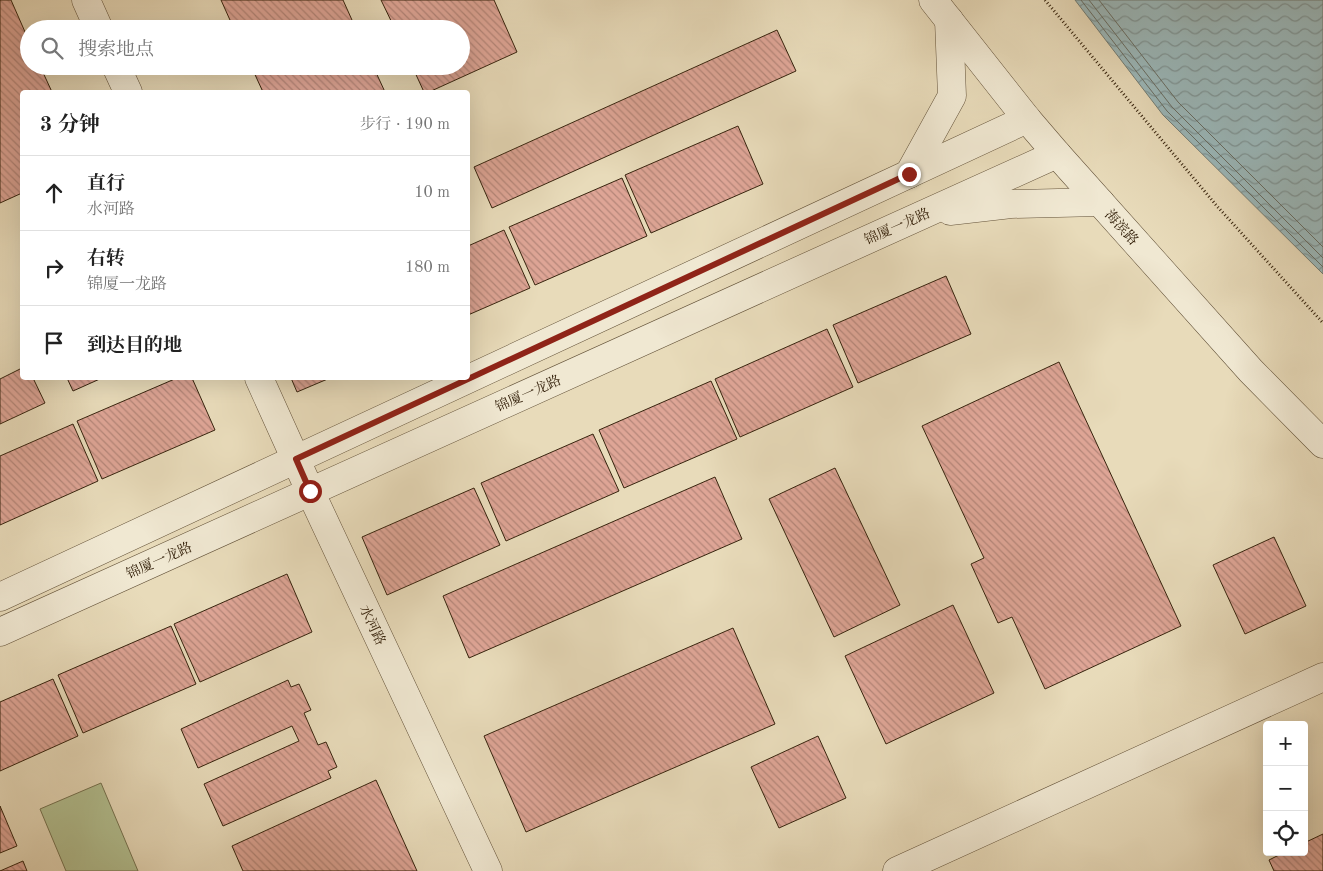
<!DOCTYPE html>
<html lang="zh">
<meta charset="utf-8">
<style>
:root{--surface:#fff;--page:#f6f6f6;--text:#222;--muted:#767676;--line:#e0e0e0}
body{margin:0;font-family:"Old Standard TT","Noto Serif SC",serif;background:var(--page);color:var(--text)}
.controls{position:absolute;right:15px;bottom:15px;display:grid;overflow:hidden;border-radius:5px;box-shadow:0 5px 20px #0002}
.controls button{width:45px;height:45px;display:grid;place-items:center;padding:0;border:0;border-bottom:1px solid var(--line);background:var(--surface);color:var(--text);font:25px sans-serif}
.stop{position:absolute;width:15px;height:15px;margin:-11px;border:4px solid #8f2418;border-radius:50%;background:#fff}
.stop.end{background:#8f2418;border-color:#fff;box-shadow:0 1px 5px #0008}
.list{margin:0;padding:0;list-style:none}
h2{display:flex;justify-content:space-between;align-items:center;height:65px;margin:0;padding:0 20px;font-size:21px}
h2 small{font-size:16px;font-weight:400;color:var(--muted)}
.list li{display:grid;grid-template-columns:32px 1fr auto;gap:15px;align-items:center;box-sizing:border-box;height:75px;padding:0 20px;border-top:1px solid var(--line)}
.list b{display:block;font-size:19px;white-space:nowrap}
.list p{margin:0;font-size:16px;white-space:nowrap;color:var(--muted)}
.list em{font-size:16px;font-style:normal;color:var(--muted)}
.icon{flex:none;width:28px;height:28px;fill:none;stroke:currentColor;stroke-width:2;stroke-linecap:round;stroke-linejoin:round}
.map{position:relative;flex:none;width:1323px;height:871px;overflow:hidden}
.search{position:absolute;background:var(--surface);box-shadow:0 5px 20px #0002;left:20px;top:20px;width:450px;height:55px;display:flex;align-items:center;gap:12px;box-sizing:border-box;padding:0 18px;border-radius:28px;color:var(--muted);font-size:19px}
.panel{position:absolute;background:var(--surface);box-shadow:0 5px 20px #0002;left:20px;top:90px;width:450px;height:290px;border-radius:5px}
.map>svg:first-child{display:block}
</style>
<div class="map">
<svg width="1323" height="871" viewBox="0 0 1323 871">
<defs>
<pattern id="water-waves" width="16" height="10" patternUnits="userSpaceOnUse" patternTransform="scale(1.25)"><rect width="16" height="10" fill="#9bb8ba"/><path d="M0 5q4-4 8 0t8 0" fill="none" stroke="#7f9596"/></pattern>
<pattern id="building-back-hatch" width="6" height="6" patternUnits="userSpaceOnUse" patternTransform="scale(1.25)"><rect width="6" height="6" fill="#dea596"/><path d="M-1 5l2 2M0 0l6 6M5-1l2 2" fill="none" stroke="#b58679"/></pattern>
</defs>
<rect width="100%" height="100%" fill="#e8dbba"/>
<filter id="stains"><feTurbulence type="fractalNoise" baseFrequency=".004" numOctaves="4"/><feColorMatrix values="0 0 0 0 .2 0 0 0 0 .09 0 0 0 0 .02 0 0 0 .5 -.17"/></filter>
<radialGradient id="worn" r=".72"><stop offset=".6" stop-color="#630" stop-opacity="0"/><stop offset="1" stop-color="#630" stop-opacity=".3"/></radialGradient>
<!-- green -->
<path fill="#b3c192" stroke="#757250" d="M101,783L138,871H66L40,809Z"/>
<!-- water -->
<path fill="url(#water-waves)" stroke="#737d75" d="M1075,0H1323V274L1163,115Z"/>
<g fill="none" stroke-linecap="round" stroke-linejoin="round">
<!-- shore -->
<g stroke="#696e64" stroke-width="1">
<path d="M1081,0L1167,111L1323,267"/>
<path d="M1089,0L1172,107L1323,258"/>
<path d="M1099,0L1178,102L1323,247"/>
</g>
</g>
<!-- building -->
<g fill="url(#building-back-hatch)" stroke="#37240e">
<path d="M0,0H11L29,41V66H40L52,92H22V193L0,203Z"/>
<path d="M221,0H343L356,29H234Z"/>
<path d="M381,0H494L517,52L429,92H424L412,66H461V29H395Z"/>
<path d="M777,30L796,71L492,208L474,167Z"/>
<path d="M251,66H373L385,92H263Z"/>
<path d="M738,126L763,184L651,233L625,175Z"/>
<path d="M622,178L647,236L535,285L509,227Z"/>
<path d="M504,230L530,288L468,315V246Z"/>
<path d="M946,276L971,334L858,383L833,325Z"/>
<path d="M827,329L853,387L740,437L715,379Z"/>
<path d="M1059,362L1181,626L1045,689L1012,617L998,623L971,564L984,558L922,426Z"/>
<path d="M22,368V378H33L45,403L0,424V379Z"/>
<path d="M67,378H102L73,391Z"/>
<path d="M177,378H192L215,430L102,479L77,421Z"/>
<path d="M291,378H330L297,392Z"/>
<path d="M711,381L737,439L624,488L599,430Z"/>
<path d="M73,424L98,481L0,525V456Z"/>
<path d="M593,434L619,491L506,541L481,483Z"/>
<path d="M835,468L900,605L834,637L769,499Z"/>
<path d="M715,477L742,539L469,658L443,596Z"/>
<path d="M474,488L500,545L387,595L362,537Z"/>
<path d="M1274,537L1306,606L1245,634L1213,565Z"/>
<path d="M287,574L312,632L200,682L174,624Z"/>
<path d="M953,605L994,693L886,744L845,656Z"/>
<path d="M171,626L196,684L83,733L58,675Z"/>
<path d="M733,628L775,724L526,832L484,736Z"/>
<path d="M53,679L78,736L0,771V702Z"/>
<path d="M288,680L291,687L299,684L311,710L304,713L318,745L326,742L337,767L328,771L331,778L223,826L204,784L299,741L292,726L198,768L181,729Z"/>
<path d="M818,736L846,798L779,828L751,767Z"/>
<path d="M376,780L417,871H243L232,846Z"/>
<path d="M0,806L17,846L0,853Z"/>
<path d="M1323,834V871H1274L1269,860L1285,852H1304V843Z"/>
<path d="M23,861L27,871H0Z"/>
</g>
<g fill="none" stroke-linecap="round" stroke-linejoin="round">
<!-- minor casing -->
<g stroke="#635239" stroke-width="29">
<g id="minor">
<path d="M86,0L99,29"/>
<path d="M933,0L1027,119L1057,154L1251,371L1323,444"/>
<path d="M116,66L128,92"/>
<path d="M909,174L952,96L949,20"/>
<path d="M950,211L1011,204L1100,202"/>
<path d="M259,378L310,491L488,871"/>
<path d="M0,597L1027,119"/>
<path d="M0,632L1057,154"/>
<path d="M897,871L1323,677"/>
</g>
</g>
<!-- path -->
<path stroke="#37240e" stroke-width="3" stroke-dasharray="1 2.5" stroke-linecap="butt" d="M1045,0L1216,205L1323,323"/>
<!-- minor -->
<use href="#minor" stroke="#f0e8d2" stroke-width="28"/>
</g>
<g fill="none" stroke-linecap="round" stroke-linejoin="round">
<!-- route -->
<path stroke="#8f2418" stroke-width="6" d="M310,491L296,459L909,174"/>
</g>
<g text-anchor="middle" stroke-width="4" stroke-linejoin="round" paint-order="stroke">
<!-- street labels -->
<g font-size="14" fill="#37240e" stroke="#f0e8d2">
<text transform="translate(897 226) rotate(-24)" y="5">锦厦一龙路</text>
<text transform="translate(1122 227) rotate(48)" y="5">海滨路</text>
<text transform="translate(528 393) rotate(-24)" y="5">锦厦一龙路</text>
<text transform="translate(159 560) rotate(-24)" y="5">锦厦一龙路</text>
<text transform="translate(373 625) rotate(65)" y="5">水河路</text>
</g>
</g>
<rect width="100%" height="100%" filter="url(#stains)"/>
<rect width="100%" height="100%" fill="url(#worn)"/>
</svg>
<div class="controls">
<button>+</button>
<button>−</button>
<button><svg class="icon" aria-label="locate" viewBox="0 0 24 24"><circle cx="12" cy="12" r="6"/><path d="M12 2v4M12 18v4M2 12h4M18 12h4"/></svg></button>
</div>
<div class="stop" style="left:310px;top:491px"></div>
<div class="stop end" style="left:909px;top:174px"></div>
<div class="search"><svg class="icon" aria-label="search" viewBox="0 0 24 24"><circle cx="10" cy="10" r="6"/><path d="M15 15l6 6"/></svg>搜索地点</div>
<section class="panel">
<h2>3 分钟<small>步行 · 190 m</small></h2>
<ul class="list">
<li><svg class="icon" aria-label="ahead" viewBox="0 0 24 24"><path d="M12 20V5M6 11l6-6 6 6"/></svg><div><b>直行</b><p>水河路</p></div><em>10 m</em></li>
<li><svg class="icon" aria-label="right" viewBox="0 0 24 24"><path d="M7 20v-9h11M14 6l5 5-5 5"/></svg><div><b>右转</b><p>锦厦一龙路</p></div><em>180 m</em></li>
<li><svg class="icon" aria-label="arrive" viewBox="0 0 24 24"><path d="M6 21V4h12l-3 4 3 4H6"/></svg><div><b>到达目的地</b></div></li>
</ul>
</section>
</div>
